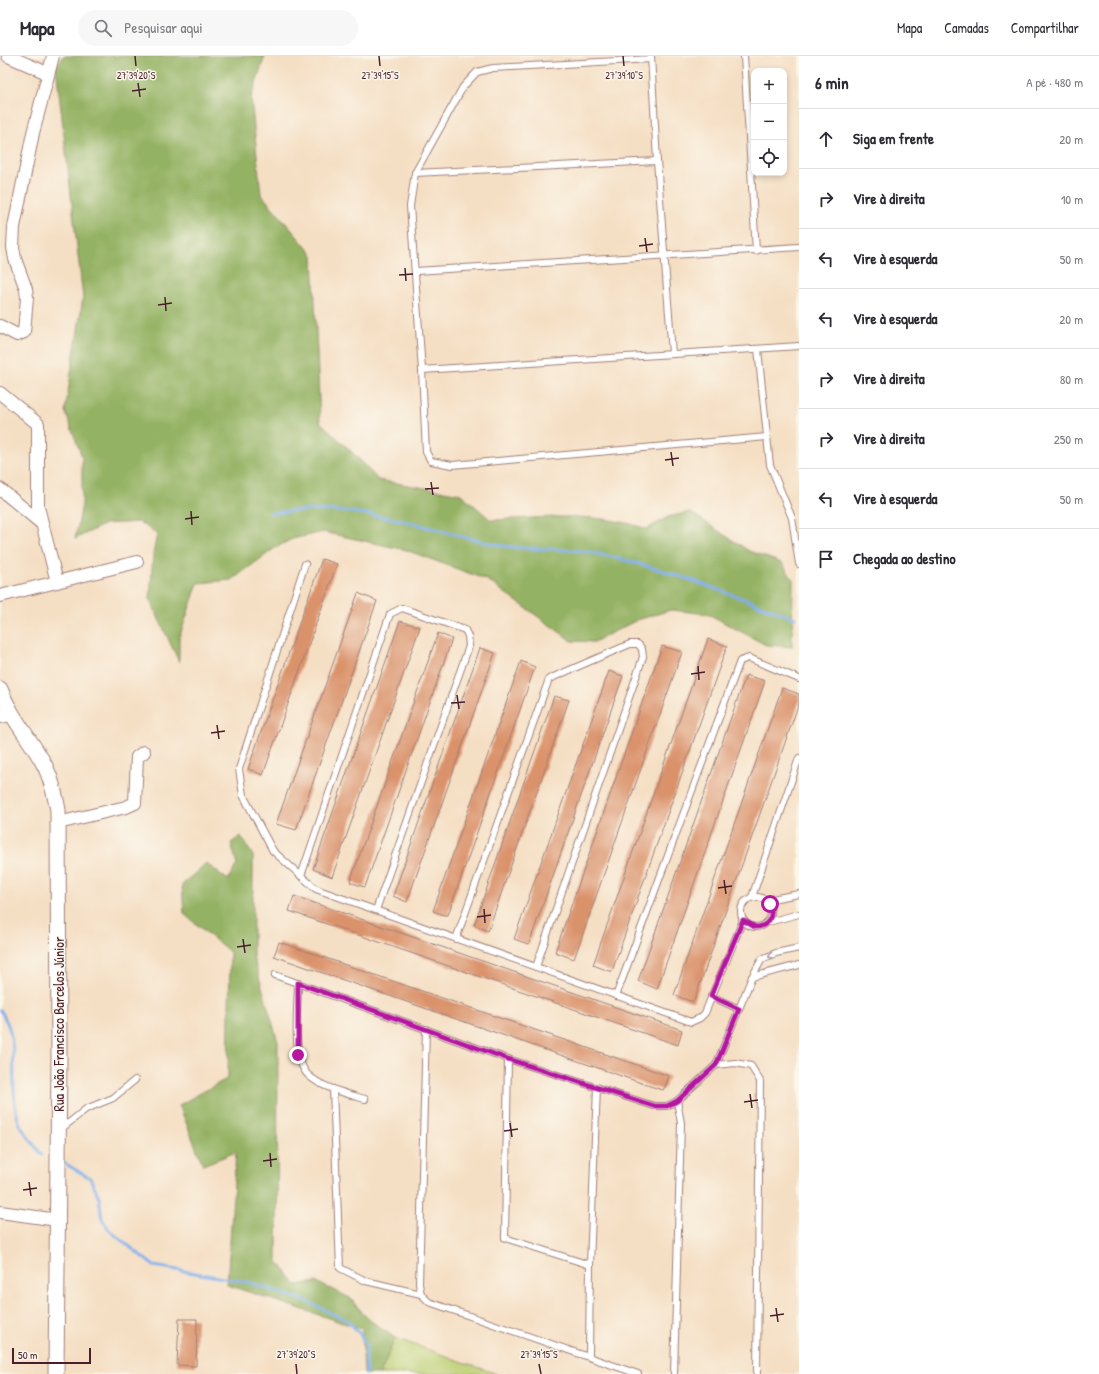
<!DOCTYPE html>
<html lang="pt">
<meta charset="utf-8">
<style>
:root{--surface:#fff;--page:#f7f7f7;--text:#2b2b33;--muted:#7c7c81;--line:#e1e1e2}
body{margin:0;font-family:"Patrick Hand",sans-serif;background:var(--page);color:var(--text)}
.controls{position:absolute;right:12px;top:12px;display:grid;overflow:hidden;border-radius:8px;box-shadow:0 2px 6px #0003}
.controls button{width:36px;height:36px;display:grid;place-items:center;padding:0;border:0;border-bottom:1px solid var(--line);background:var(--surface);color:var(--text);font:20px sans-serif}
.scale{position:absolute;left:12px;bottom:10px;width:79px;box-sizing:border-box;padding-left:4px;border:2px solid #4a1f2b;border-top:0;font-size:11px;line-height:14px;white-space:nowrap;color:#4a1f2b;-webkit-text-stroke:3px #fbf7ec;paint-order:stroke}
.stop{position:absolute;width:12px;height:12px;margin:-9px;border:3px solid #b5179e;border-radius:50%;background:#fff}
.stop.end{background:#b5179e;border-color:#fff;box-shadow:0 1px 4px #0008}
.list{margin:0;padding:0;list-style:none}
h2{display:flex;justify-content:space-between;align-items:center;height:52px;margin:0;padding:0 16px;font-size:17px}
h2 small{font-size:13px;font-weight:400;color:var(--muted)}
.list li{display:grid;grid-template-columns:26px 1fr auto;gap:12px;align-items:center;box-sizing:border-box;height:60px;padding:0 16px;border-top:1px solid var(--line)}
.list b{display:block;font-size:15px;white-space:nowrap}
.list em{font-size:13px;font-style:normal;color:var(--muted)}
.icon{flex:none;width:22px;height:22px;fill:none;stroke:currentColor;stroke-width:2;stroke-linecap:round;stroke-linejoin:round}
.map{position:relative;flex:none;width:799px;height:1318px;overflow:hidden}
header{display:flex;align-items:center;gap:24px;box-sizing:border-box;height:56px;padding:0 20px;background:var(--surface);border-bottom:1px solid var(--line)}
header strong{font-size:19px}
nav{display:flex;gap:22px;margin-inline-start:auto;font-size:14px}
.search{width:280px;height:36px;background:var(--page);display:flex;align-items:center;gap:10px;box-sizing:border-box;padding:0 14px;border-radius:22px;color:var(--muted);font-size:15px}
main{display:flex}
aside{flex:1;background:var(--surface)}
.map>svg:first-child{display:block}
</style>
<header>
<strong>Mapa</strong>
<div class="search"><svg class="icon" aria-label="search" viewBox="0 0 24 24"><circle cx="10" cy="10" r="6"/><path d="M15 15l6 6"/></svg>Pesquisar aqui</div>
<nav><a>Mapa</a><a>Camadas</a><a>Compartilhar</a></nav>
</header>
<main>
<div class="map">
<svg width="799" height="1318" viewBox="0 0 799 1318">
<rect width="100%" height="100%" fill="#fbf7ec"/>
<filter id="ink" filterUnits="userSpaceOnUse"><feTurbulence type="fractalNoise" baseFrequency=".025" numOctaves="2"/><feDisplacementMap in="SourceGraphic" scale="8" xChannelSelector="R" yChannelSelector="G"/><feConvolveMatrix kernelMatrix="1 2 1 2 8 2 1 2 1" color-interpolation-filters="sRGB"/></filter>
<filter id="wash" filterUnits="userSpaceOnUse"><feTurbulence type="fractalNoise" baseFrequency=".012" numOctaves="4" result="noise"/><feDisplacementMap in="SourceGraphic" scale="16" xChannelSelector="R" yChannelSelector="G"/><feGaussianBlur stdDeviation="0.9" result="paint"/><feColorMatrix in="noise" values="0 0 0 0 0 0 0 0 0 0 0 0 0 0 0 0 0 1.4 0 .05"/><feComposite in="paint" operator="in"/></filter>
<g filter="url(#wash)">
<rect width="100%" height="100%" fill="#f5dfc4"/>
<!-- green -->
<path fill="#bbcf72" stroke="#82774e" d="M395,1282L497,1318H380Z"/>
<!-- forest -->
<g fill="#94b264" stroke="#6f6848">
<path d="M63,0H265L251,42L261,138L313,199L320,366L356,400L378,424L461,438L491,464C544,462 596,455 647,473L668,461L690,456L749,495L782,507L793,524L792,591L766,589L708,558L671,554L637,564L594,586L572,585L487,524L406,494L323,476L292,483L275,492L232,524L198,527L179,582V606L150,544L153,498L157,478L139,466L105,468L75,483L82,449V401L65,355L83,242L56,11Z"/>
<path d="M241,780L253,800V900L278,986L277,1204L296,1229L316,1226L350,1242L368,1263L395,1282L380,1318H364L362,1273L227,1229L236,1096L203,1109L179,1049L228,1022L230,896L184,858L182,829L206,807L228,824L237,808L231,787Z"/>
</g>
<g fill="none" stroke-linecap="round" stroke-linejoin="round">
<!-- stream -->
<g stroke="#81afeb" stroke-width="3">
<path d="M270,457C309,452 351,454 390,462C428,469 466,484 504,490C534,495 565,491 594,497C664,511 729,538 795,562"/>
<path d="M0,954C23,985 7,1030 19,1066C24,1078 34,1088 42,1099"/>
<path d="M64,1107L90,1122L99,1141L102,1163L110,1175L154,1210L247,1226L306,1245L348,1265L360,1278L366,1289V1318"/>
</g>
</g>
<g id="blocks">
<!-- building -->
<g fill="#da926b">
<path d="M322,503L337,508L263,719L248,713Z"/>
<path d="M358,537L377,545L296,774L293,773L276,768Z"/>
<path d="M400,565L420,571L332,821L313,813Z"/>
<path d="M438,577L452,583L365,831L361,830L350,826Z"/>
<path d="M708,583L727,590L612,915H609L593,909Z"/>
<path d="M662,590L682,596L574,903L555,896Z"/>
<path d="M480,592L495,597L407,846L393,840Z"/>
<path d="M521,605L535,611L448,859H444L433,855Z"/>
<path d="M609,615L623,620L529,888L525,887L514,883Z"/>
<path d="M746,619L765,625L657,933L638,925Z"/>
<path d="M782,632L799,638V647L694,945H690L674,939Z"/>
<path d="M554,640L569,644L488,875L474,869Z"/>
<path d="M294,840L682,974L678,989L289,855Z"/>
<path d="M279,886L669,1020L665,1031L663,1034L656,1032L274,900Z"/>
<path d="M179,1263H197L196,1310L177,1309Z"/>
</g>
</g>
</g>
<g filter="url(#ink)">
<use href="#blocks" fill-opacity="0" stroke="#a07f78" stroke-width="1"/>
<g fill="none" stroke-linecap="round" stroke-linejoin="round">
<!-- service casing -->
<g stroke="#a07f78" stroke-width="8">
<g id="service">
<path d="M651,0L657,105L672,297"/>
<path d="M744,0L756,195"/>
<path d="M651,3L493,12L477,16L463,31L415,117L410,150L422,314L426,396L431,405L452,409L767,381"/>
<path d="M415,117L657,105"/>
<path d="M416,215L799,191"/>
<path d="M758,293L770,409L792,462L799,508"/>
<path d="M422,314L799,290"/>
<path d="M305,508L239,713L243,739L273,795L316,833L691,966L700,962L705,957L743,864"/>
<path d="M301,820L390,558L402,552L465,574L468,580L469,590L376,854"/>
<circle cx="756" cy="856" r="15"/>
<path d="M752,841L799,702"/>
<path d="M766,844L799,838"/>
<path d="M768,866L799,858"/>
<path d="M456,883L549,623L630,588H638L642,593L643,601L536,911"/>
<path d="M275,919L508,1003L654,1050H667L677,1045L716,1009L735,1007L751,1010L760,1025L757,1318"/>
<path d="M752,921L799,909"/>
<path d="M298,927C298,951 291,1002 308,1019C322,1032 348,1038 365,1043"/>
<path d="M616,940L740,605L749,602L799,623"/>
<path d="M711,940L739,953"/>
<path d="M426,973L419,1228L421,1238L429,1246L638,1318"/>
<path d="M508,1003L505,1182L590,1209"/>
<path d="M716,1009L752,921L762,903L776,897L799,892"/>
<path d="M333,1033L340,1212L366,1225L421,1238"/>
<path d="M60,1074L86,1053L113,1042L135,1024"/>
<path d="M589,1300L590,1209L597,1031"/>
<path d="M674,1318L681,1067L677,1045"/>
</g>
</g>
<!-- minor casing -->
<g stroke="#a07f78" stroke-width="14">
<g id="minor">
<path d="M8,0L47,17"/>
<path d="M0,270L17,279L24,276L27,242L26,233L15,203L13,191L14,171L33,77L53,0"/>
<path d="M0,337L38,368V451L57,526"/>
<path d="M0,433L41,467"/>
<path d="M0,540L137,506"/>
<path d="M0,661L11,659"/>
<path d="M58,767L126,751L135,747L137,701L144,696"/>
<path d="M0,1156L58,1164"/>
</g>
</g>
<!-- tertiary casing -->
<g stroke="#a07f78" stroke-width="17">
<path id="tertiary" d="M0,633C11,663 31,683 45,710C52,724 55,739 58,754L59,1002L56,1318"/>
</g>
<!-- service -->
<use href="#service" stroke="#fff" stroke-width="6"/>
<!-- minor -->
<use href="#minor" stroke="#fff" stroke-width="12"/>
<!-- tertiary -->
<use href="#tertiary" stroke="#fff" stroke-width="15"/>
</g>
<!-- one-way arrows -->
<defs><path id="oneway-chevron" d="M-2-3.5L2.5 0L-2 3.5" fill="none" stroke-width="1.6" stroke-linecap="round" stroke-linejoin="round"/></defs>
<use stroke="#ae9aa0" href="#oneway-chevron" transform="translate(771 900) rotate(157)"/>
</g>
<g fill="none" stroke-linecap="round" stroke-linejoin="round" filter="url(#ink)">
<!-- route -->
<path stroke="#b5179e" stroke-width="5" d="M298,999V927L508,1003L654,1050H667L677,1045L716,1009L739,953L711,940L743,864L755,871C768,871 774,861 770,848"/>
</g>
<!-- ticks -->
<path fill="none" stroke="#4a1f2b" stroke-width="1.5" d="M135,0L136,10M379,0L380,10M623,0L624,10M138,27L140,41M132,35L146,33M645,182L647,196M639,190L653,188M405,212L406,225M399,219L413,218M165,241L166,255M158,249L172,247M671,396L673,410M665,404L679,402M431,426L433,439M425,433L439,432M191,455L192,469M185,463L199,461M698,610L699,624M691,618L705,616M457,639L459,653M451,647L465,646M217,669L219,683M211,677L225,675M724,824L726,838M718,832L732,830M484,853L485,867M477,861L491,859M243,883L245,897M237,891L251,889M750,1038L752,1052M744,1046L758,1044M510,1067L512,1081M504,1075L518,1073M270,1097L271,1111M263,1105L277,1103M29,1126L31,1140M23,1134L37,1132M776,1252L778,1266M770,1260L784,1258M296,1308L297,1318M539,1308L541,1318"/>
<g text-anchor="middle" stroke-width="3" stroke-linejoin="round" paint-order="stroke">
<!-- street labels -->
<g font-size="14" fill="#4a1f2b" stroke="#fbf7ec">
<text transform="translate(59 968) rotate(-90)" y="5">Rua João Francisco Barcelos Júnior</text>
</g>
</g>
<g font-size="10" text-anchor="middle" fill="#4a1f2b" stroke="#fbf7ec" stroke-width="3" stroke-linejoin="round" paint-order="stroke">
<text x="136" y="23">27°39'20"S</text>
<text x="380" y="23">27°39'15"S</text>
<text x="624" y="23">27°39'10"S</text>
<text x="296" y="1302">27°39'20"S</text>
<text x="539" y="1302">27°39'15"S</text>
</g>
</svg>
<div class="controls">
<button>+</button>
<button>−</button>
<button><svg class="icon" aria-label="locate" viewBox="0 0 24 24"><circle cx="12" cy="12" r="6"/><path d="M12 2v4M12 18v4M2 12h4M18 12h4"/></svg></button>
</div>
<div class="scale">50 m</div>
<div class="stop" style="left:770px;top:848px"></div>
<div class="stop end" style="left:298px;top:999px"></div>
</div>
<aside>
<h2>6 min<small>A pé · 480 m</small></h2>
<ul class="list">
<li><svg class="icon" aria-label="ahead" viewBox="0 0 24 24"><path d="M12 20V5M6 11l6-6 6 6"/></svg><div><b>Siga em frente</b></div><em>20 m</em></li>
<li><svg class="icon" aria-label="right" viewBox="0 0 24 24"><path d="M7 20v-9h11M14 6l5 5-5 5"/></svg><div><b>Vire à direita</b></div><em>10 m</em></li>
<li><svg class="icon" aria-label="left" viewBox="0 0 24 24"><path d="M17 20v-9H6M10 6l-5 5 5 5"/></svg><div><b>Vire à esquerda</b></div><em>50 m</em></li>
<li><svg class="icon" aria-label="left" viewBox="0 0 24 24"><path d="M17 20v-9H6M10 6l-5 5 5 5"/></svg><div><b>Vire à esquerda</b></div><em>20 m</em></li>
<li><svg class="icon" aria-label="right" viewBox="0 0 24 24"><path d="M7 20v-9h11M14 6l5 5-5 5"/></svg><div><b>Vire à direita</b></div><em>80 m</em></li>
<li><svg class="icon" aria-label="right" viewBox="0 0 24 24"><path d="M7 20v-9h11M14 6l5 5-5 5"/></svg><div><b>Vire à direita</b></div><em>250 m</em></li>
<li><svg class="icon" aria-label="left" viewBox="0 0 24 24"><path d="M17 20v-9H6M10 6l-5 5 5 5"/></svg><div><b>Vire à esquerda</b></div><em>50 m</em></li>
<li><svg class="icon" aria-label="arrive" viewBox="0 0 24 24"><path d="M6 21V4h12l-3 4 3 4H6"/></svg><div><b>Chegada ao destino</b></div></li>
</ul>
</aside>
</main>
